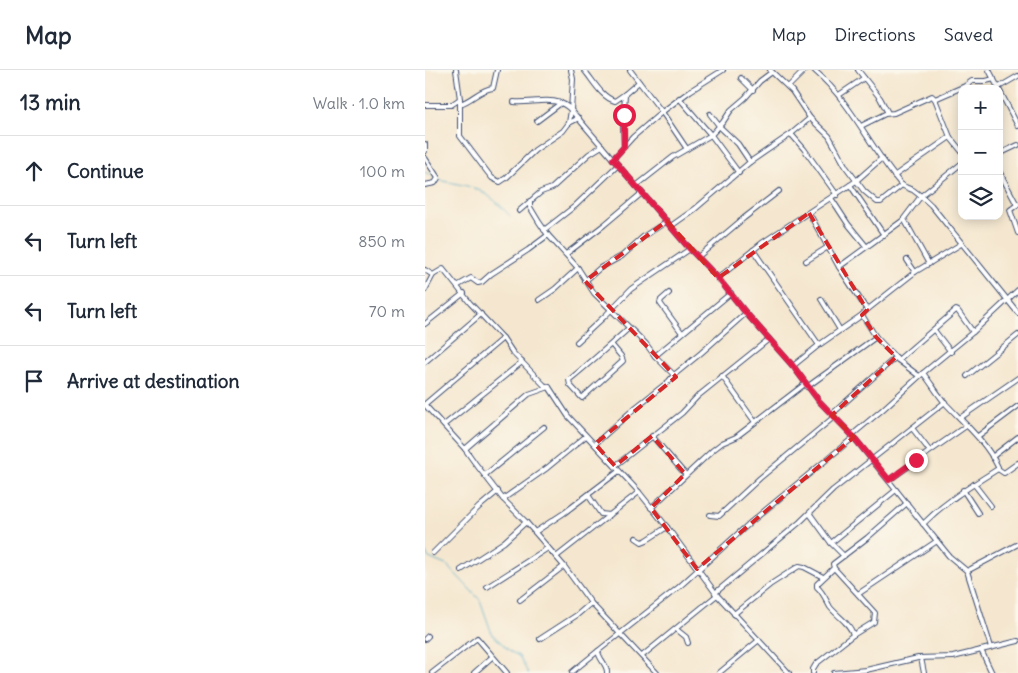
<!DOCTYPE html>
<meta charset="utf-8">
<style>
:root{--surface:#fff;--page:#f2f2f3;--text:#1f2937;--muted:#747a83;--line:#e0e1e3}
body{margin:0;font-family:Delius,sans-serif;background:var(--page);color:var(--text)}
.controls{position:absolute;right:15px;top:15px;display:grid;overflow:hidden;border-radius:10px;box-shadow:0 2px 12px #0003}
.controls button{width:45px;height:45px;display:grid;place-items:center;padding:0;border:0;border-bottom:1px solid var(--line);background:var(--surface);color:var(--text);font:25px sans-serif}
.stop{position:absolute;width:15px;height:15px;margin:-11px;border:4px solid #e11d48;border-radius:50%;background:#fff}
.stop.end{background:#e11d48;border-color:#fff;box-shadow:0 1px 5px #0008}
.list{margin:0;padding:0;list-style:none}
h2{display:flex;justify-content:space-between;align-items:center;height:65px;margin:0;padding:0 20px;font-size:21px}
h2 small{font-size:16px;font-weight:400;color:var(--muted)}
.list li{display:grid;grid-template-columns:32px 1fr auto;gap:15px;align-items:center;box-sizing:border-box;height:70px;padding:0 20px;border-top:1px solid var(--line)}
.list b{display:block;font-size:19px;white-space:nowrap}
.list em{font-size:16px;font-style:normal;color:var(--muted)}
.icon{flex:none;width:28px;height:28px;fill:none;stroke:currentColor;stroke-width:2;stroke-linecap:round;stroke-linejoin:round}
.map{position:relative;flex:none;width:593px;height:603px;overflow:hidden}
header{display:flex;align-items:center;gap:30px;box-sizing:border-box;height:70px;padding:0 25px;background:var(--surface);border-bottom:1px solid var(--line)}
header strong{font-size:24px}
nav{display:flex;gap:28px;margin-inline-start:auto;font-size:18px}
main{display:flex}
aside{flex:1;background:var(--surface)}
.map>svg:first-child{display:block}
</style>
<header>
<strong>Map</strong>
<nav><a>Map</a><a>Directions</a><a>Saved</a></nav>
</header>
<main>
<aside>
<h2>13 min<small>Walk · 1.0 km</small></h2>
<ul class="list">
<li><svg class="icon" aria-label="ahead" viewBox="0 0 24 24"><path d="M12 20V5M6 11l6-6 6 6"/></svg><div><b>Continue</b></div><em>100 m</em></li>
<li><svg class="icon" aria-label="left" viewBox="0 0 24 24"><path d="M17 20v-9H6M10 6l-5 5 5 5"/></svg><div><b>Turn left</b></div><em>850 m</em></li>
<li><svg class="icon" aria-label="left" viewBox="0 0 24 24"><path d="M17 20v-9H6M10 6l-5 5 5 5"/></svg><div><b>Turn left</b></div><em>70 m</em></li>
<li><svg class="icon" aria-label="arrive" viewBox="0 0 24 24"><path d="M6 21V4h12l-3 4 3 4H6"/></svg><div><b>Arrive at destination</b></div></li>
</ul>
</aside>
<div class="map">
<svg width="593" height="603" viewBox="0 0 593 603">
<rect width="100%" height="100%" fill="#fbf7ec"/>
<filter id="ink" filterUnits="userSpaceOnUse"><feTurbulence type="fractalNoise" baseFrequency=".02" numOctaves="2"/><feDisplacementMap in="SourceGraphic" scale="10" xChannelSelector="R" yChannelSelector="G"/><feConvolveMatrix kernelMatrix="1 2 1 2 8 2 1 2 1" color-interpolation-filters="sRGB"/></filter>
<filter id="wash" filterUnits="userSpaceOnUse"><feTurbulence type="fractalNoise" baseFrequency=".0096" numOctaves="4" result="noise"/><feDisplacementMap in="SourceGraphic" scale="20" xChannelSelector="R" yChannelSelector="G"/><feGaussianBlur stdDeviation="1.12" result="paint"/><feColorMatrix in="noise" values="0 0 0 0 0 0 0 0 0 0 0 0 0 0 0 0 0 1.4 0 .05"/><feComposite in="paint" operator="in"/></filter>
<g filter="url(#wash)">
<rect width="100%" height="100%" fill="#f5e7cf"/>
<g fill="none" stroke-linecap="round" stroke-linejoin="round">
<!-- stream -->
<g stroke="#47a6c6" stroke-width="1">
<path d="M0,102L10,108"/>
<path d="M14,110C20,112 26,112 33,114C57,118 69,128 85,146"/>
<path d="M0,482L4,488L23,496L55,530L67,564L86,582L94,586L103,603"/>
</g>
</g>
</g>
<g filter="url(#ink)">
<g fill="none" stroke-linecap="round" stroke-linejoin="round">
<!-- minor casing -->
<g stroke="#3c4b6f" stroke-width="6">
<g id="minor">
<path d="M31,0L35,29V66L63,103L67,108L75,112L81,108L110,80L138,61L144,53L154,48"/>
<path d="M146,0L148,9L146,40L265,179L293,208L321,243L368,296L394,331L427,365L524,486L542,501L566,577"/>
<path d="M159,0C168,10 176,27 190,31L200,24"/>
<path d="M205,0L237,42L262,79"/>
<path d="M345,0L367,21L385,48L404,66L421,97L439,121L452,132H456L477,115"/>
<path d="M389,0C428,34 443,75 475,113C478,117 483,118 488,120C495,125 500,129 506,135L593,243"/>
<path d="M433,0L455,28L463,43"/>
<path d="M564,0L593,56"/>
<path d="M316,8L328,20"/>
<path d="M363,17L380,0"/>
<path d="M574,17L593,6"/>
<path d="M414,25L439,8"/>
<path d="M254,28L286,65L314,103"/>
<path d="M510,29L540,16L547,11H561L569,9"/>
<path d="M89,32C108,34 132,24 146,40L144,53"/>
<path d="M35,34C48,30 55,19 68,18L72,0"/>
<path d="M0,35H26L35,29"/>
<path d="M285,44L295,57L313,74L325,92"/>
<path d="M112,51L136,33"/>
<path d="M436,56L460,44L469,43L507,26L510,29L525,67L537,82"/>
<path d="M366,64L379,79L412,125"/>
<path d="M0,74V81"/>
<path d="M199,77L198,56L200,24L214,12"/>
<path d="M574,84L593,75"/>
<path d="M0,88L13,108L10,113L0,115"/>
<path d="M188,89L208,67L237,42L265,21L298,0"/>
<path d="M574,101L592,135"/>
<path d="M469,106L525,67"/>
<path d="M425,115L459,165"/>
<path d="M211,116L248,87L286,65L298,52L306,40L320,28L335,11L347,2"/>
<path d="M406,128L423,154L441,176"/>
<path d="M105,131V137L114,152L123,165L153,198L169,223L221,274L230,286L249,305"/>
<path d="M593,134L585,140L593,163"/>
<path d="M94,141L116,122L127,118L164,84L177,76"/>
<path d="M384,143L414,197L442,240"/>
<path d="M479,149L504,194"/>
<path d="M246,156L270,139L325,92L366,64L385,48"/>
<path d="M119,160L150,136L193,95"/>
<path d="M328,180L394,275"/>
<path d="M141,184L179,155L217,123"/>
<path d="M274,186L319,148L354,121"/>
<path d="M482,190L490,202"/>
<path d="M381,191L403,177"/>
<path d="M414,197L477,151L496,126L537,93"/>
<path d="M0,200L8,205L18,199L45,233L78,268L88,283L119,315L124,317L143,346L214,422L242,457L292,525L364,603"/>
<path d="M293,208L337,173L431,111L457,88"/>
<path d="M160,211L175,198L197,186L218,167L242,151"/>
<path d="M32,216L46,208L53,213L57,212L66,204L103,180L123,165"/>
<path d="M0,220L8,205"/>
<path d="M244,223L236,230L235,233L257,263"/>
<path d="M396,229L415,260"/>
<path d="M114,230L130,219L153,198"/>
<path d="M437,245L451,267L473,290L494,306"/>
<path d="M0,254L39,223"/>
<path d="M509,260L526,282"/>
<path d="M152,272L181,245L206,219L265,179"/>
<path d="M186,274L196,286L198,291L157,328L145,315L144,310C165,293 184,276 204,258"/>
<path d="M230,286L306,223"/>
<path d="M473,290L531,240L533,241L548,262"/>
<path d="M0,292L56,244"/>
<path d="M368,296L394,275L437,245L442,240L490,202L536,174"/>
<path d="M498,303C506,313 513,325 521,334C540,354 561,372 573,397V399C546,416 521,431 498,454"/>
<path d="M297,306L330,352"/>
<path d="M542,306L593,265"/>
<path d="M382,317L451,267"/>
<path d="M0,334L78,268"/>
<path d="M0,335L40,379L50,393L78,429L101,452L139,496L166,533L232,603"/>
<path d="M407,344L471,287"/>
<path d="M535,348L593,308"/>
<path d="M19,355L97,292"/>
<path d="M487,358L504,380"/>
<path d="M427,365L457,340L498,303L548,262L593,220"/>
<path d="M227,366L260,404"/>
<path d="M553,366L593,336"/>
<path d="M170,374L211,337L244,311L249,305L276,283L321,243"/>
<path d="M40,379L104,324L124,317"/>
<path d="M567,387L593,367"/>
<path d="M190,396L257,343L273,326L344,269"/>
<path d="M573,399L579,403L593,393"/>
<path d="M60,405L119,357"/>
<path d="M464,410L541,356"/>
<path d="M549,414L566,436"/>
<path d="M538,420L553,443"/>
<path d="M163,425L176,444L185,445"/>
<path d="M78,429L122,398L161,366"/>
<path d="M226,438L288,380L297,373L311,367L380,314"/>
<path d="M385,444L406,473L419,486"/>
<path d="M285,445L294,446L335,408L409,347"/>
<path d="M110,462L139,443L194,401"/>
<path d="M211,468L217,472L222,470L242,457"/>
<path d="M406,473L471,420"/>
<path d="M8,483L54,437L73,421"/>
<path d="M131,487L214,422"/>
<path d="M36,500L79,472L101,452"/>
<path d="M542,501L593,474"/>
<path d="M62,517L123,478"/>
<path d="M290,523L375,452L408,420L520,332"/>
<path d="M433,524L512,471"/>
<path d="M95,530L139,496"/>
<path d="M309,544L346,514L374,496L379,497L398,507"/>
<path d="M251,559L261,567L263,573"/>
<path d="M428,565L449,552L450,543L409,498L408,494L442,468L482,433"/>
<path d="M0,569L3,566"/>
<path d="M115,569L152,545L166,533"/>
<path d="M556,580L567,603"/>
<path d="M217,586L292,525"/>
<path d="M496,588L499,603"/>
<path d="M147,602L173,581"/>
<path d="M7,603L52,568L82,603"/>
<path d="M49,603L67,587"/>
<path d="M182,603C183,595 174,590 173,581L254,517L326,452L429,367"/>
<path d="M294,603L334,570"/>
<path d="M388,603V599L391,594L428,565C426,554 412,546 405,537C401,530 398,522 392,517V514L409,498"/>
<path d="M409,603L441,600L493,588L528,587L593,571"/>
</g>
</g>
<!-- minor -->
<use href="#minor" stroke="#fff" stroke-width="4"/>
</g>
</g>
<g fill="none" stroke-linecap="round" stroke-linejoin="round" filter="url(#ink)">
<!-- route -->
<path stroke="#e11d48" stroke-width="6" d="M199,45V77L188,89L265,179L293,208L321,243L368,296L394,331L427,365L464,410L491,390"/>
</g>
<!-- marked area -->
<path fill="none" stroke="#d62828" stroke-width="4" stroke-dasharray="10 6" stroke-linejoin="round" d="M384,143L442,240L437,245L451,267L471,287L407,345L429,367L272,499L226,438L260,404L245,386L227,366L190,396L170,374L251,307L160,211L242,151L293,208Z"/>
</svg>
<div class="controls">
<button>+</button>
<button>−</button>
<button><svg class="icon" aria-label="layers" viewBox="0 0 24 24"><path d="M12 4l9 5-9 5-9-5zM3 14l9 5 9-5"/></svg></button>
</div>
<div class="stop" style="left:199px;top:45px"></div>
<div class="stop end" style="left:491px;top:390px"></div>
</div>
</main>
